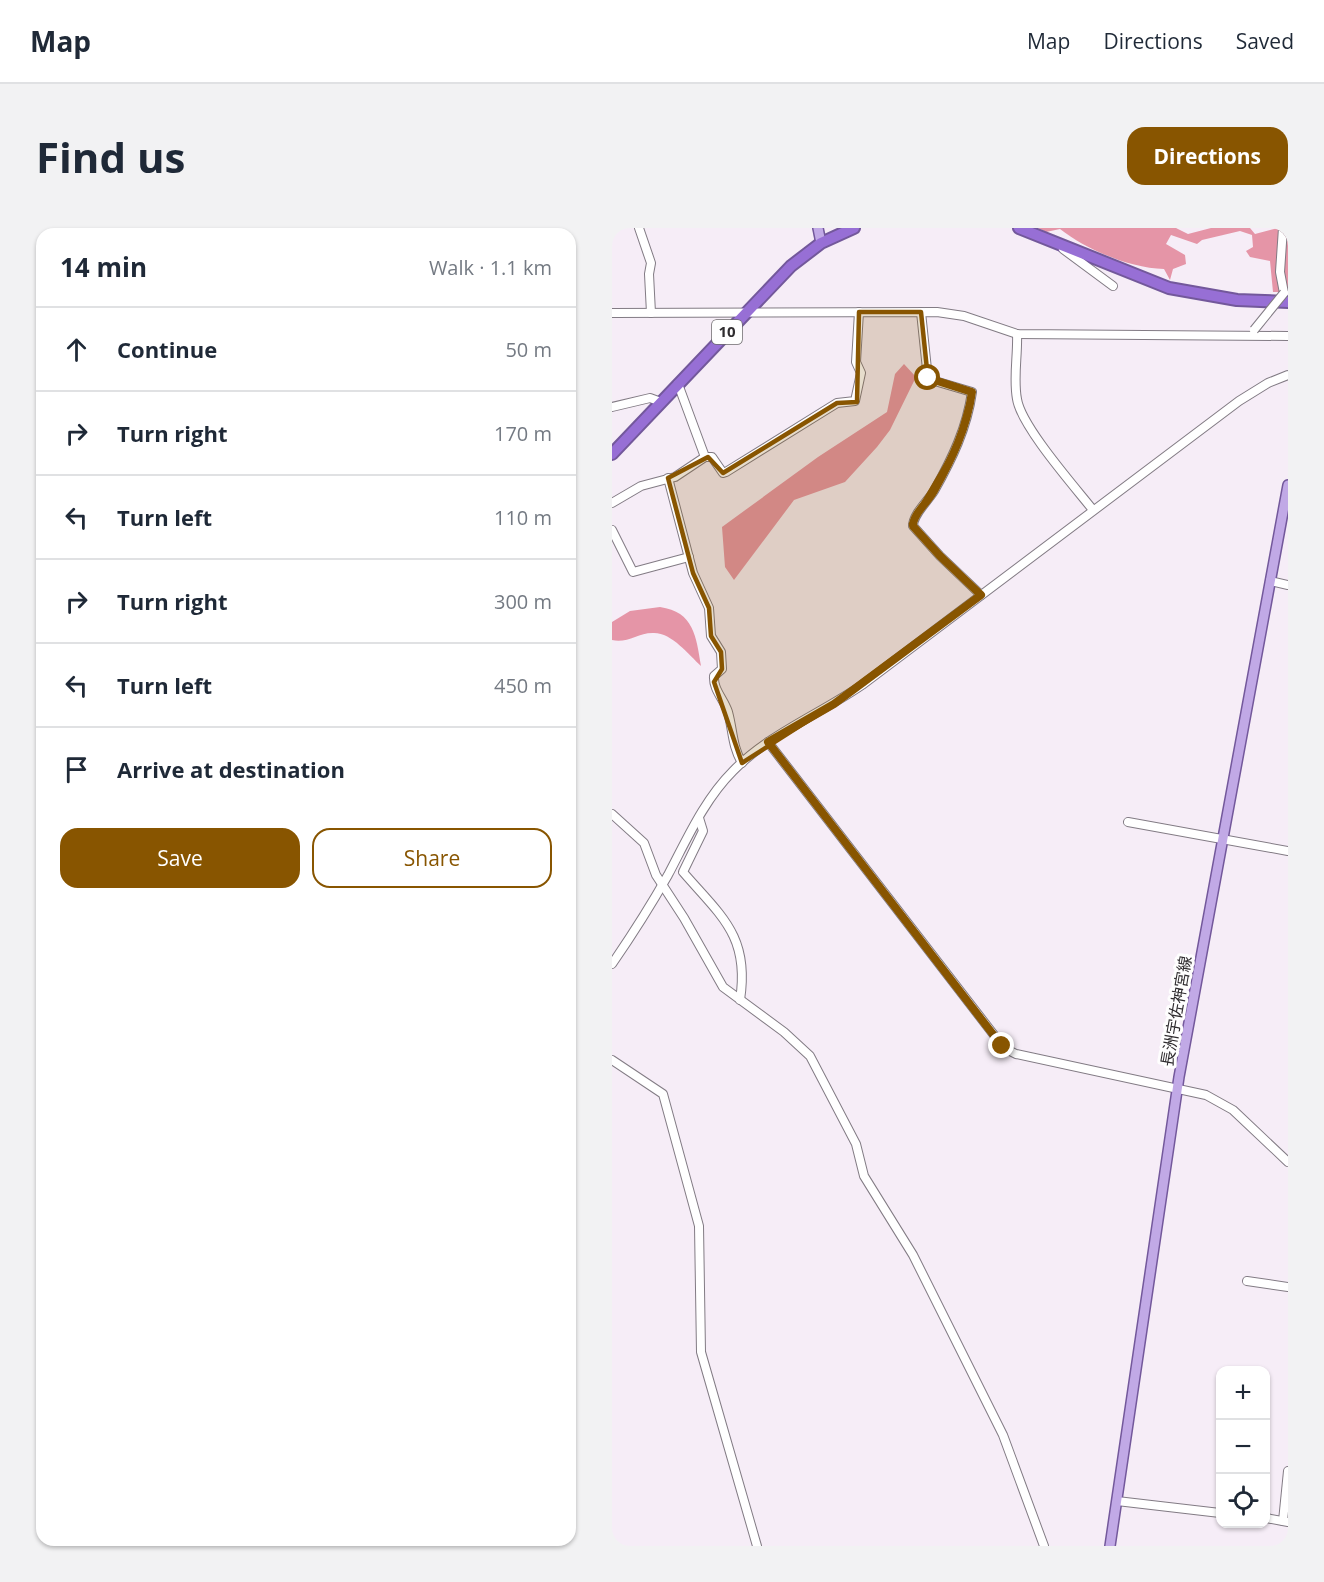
<!DOCTYPE html>
<meta charset="utf-8">
<style>
:root{--surface:#fff;--page:#f2f2f3;--text:#1f2937;--muted:#747a83;--line:#e0e1e3;--accent:#850}
body{margin:0;font-family:"Open Sans","Noto Sans JP",sans-serif;background:var(--page);color:var(--text)}
.controls{position:absolute;right:18px;bottom:18px;display:grid;overflow:hidden;border-radius:12px;box-shadow:0 2px 4px #0004}
.controls button{width:54px;height:54px;display:grid;place-items:center;padding:0;border:0;border-bottom:2px solid var(--line);background:var(--surface);color:var(--text);font:30px sans-serif}
.stop{position:absolute;width:18px;height:18px;margin:-14px;border:4px solid #850;border-radius:50%;background:#fff}
.stop.end{background:#850;border-color:#fff;box-shadow:0 2px 6px #0008}
.list{margin:0;padding:0;list-style:none}
h2{display:flex;justify-content:space-between;align-items:center;height:78px;margin:0;padding:0 24px;font-size:26px}
h2 small{font-size:20px;font-weight:400;color:var(--muted)}
.list li{display:grid;grid-template-columns:39px 1fr auto;gap:18px;align-items:center;box-sizing:border-box;height:84px;padding:0 24px;border-top:2px solid var(--line)}
.list b{display:block;font-size:22px;white-space:nowrap}
.list em{font-size:20px;font-style:normal;color:var(--muted)}
.actions{display:flex;gap:12px;padding:18px 24px}
.actions a{flex:1;padding:14px 0;border:2px solid var(--accent);border-radius:18px;text-align:center;font-size:21px;color:var(--accent)}
.actions .main{background:var(--accent);color:#fff}
.icon{flex:none;width:33px;height:33px;fill:none;stroke:currentColor;stroke-width:2;stroke-linecap:round;stroke-linejoin:round}
.map{position:relative;flex:none;width:676px;height:1318px;overflow:hidden;border-radius:18px}
header{display:flex;align-items:center;gap:36px;box-sizing:border-box;height:84px;padding:0 30px;background:var(--surface);border-bottom:2px solid var(--line)}
header strong{font-size:28px}
nav{display:flex;gap:33px;margin-inline-start:auto;font-size:21px}
.intro{display:flex;align-items:center;justify-content:space-between;box-sizing:border-box;height:144px;padding:0 36px}
h1{margin:0;font-size:42px}
.button{padding:15px 27px;border-radius:18px;background:var(--accent);color:#fff;font-size:21px;font-weight:700}
main{display:flex;gap:36px;padding:0 36px}
aside{flex:1;background:var(--surface);border-radius:18px;box-shadow:0 2px 4px #0004}
.map>svg:first-child{display:block}
</style>
<header>
<strong>Map</strong>
<nav><a>Map</a><a>Directions</a><a>Saved</a></nav>
</header>
<div class="intro"><h1>Find us</h1><a class="button">Directions</a></div>
<main>
<aside>
<h2>14 min<small>Walk · 1.1 km</small></h2>
<ul class="list">
<li><svg class="icon" aria-label="ahead" viewBox="0 0 24 24"><path d="M12 20V5M6 11l6-6 6 6"/></svg><div><b>Continue</b></div><em>50 m</em></li>
<li><svg class="icon" aria-label="right" viewBox="0 0 24 24"><path d="M7 20v-9h11M14 6l5 5-5 5"/></svg><div><b>Turn right</b></div><em>170 m</em></li>
<li><svg class="icon" aria-label="left" viewBox="0 0 24 24"><path d="M17 20v-9H6M10 6l-5 5 5 5"/></svg><div><b>Turn left</b></div><em>110 m</em></li>
<li><svg class="icon" aria-label="right" viewBox="0 0 24 24"><path d="M7 20v-9h11M14 6l5 5-5 5"/></svg><div><b>Turn right</b></div><em>300 m</em></li>
<li><svg class="icon" aria-label="left" viewBox="0 0 24 24"><path d="M17 20v-9H6M10 6l-5 5 5 5"/></svg><div><b>Turn left</b></div><em>450 m</em></li>
<li><svg class="icon" aria-label="arrive" viewBox="0 0 24 24"><path d="M6 21V4h12l-3 4 3 4H6"/></svg><div><b>Arrive at destination</b></div></li>
</ul>
<div class="actions"><a class="main">Save</a><a>Share</a></div>
</aside>
<div class="map">
<svg width="676" height="1318" viewBox="0 0 676 1318">
<rect width="100%" height="100%" fill="#f6edf7"/>
<!-- forest -->
<g fill="#e595a7">
<path d="M426,0H564L576,6L599,0H638L643,6L666,0L676,5V64H661L658,33L638,29L634,23L641,19L640,7L628,3L590,12L585,16L559,7L554,16L573,27L574,36L561,41L558,52L552,41C518,40 475,22 448,1L434,4Z"/>
<path d="M292,136L304,149L278,202L265,219L233,254L182,272L122,352L113,339L110,299L206,229L275,184L283,146Z"/>
<path d="M48,379C82,384 84,408 89,438C77,427 60,405 42,405C27,404 15,416 0,412V394L18,383Z"/>
</g>
<g fill="none" stroke-linecap="round" stroke-linejoin="round">
<!-- minor casing -->
<g stroke="#827b84" stroke-width="10">
<g id="minor">
<path d="M27,0L39,35L37,46L39,85"/>
<path d="M671,0L668,44L672,65"/>
<path d="M451,21L501,58"/>
<path d="M309,84L316,151L360,164C355,200 340,231 322,263C316,273 301,286 301,298L328,328L369,367"/>
<path d="M0,85L325,84L352,88L405,106L676,108"/>
<path d="M405,106C406,127 401,150 405,171C409,198 462,258 481,282"/>
<path d="M66,156L93,229"/>
<path d="M0,179L38,170L49,174"/>
<path d="M56,250L81,345L97,380L99,408L109,424L110,441L102,448C101,462 112,471 116,484C121,502 120,518 130,535"/>
<path d="M0,275L29,258L63,249L93,229H100L111,245L114,244L225,175L243,173L249,145L244,134L247,84"/>
<path d="M0,302L21,344L77,329"/>
<path d="M658,353L676,357"/>
<path d="M156,514L392,820L404,826L594,867L621,882L676,934"/>
<path d="M0,586L32,615L44,647L72,690L111,759L172,804L198,828L244,916L252,948L301,1027L391,1207L432,1318"/>
<path d="M87,590L91,603L71,644C109,688 138,708 128,772"/>
<path d="M516,594L676,623"/>
<path d="M0,736C20,707 39,677 56,647C75,611 92,572 121,543C157,506 208,486 250,457L627,173L656,155L676,147"/>
<path d="M0,832L51,866L87,998L89,1124L145,1318"/>
<path d="M635,1053L676,1059"/>
<path d="M505,1273L608,1285"/>
<path d="M654,1290L676,1294"/>
<path d="M671,1293L676,1243"/>
</g>
</g>
<!-- major casing -->
<g stroke="#73589b" stroke-width="12">
<g id="major">
<path d="M206,0L209,15"/>
<path d="M498,1318L567,849L676,257"/>
</g>
</g>
<!-- highway casing -->
<g stroke="#73589b" stroke-width="14">
<g id="highway">
<path d="M407,0L557,60L625,72L676,74"/>
<path d="M0,226L179,38L209,15L242,0"/>
</g>
</g>
<!-- minor -->
<use href="#minor" stroke="#fff" stroke-width="8"/>
<!-- major -->
<use href="#major" stroke="#c1a9e6" stroke-width="9"/>
<!-- highway -->
<use href="#highway" stroke="#976fd5" stroke-width="10"/>
<!-- minor-bridge casing -->
<g stroke="#827b84" stroke-width="10" stroke-linecap="butt">
<path id="minor-bridge" d="M642,102L672,65"/>
</g>
<!-- minor-bridge -->
<use href="#minor-bridge" stroke="#fff" stroke-width="8"/>
</g>
<g fill="none" stroke-linecap="round" stroke-linejoin="round">
<!-- route -->
<path stroke="#850" stroke-width="8" d="M316,150L360,164C355,200 340,231 322,263C316,274 301,286 301,298L328,328L369,367L222,476L156,514L390,818"/>
</g>
<!-- marked area -->
<path fill="#850" fill-opacity="0.2" stroke="#850" stroke-width="4.5" stroke-linejoin="round" d="M247,84H309L316,151L360,164L344,220L299,296L369,367L222,476L130,535L102,454L110,441L109,424L99,408L97,380L81,345L56,250L96,229L111,245L225,175L245,174Z"/>
<g text-anchor="middle" stroke-width="6" stroke-linejoin="round" paint-order="stroke">
<!-- shield labels -->
<rect fill="#fefefe" stroke="#6d6b6d" stroke-width="1.5" x="100" y="92" width="30" height="24" rx="4.5"/>
<g font-size="15" font-weight="bold" fill="#2f2c2f">
<text x="115" y="109">10</text>
</g>
<!-- street labels -->
<g font-size="16" fill="#2f2c2f" stroke="#fefefe">
<text transform="translate(564 783) rotate(-80)" y="6">長洲宇佐神宮線</text>
</g>
</g>
</svg>
<div class="controls">
<button>+</button>
<button>−</button>
<button><svg class="icon" aria-label="locate" viewBox="0 0 24 24"><circle cx="12" cy="12" r="6"/><path d="M12 2v4M12 18v4M2 12h4M18 12h4"/></svg></button>
</div>
<div class="stop" style="left:316px;top:150px"></div>
<div class="stop end" style="left:390px;top:818px"></div>
</div>
</main>
